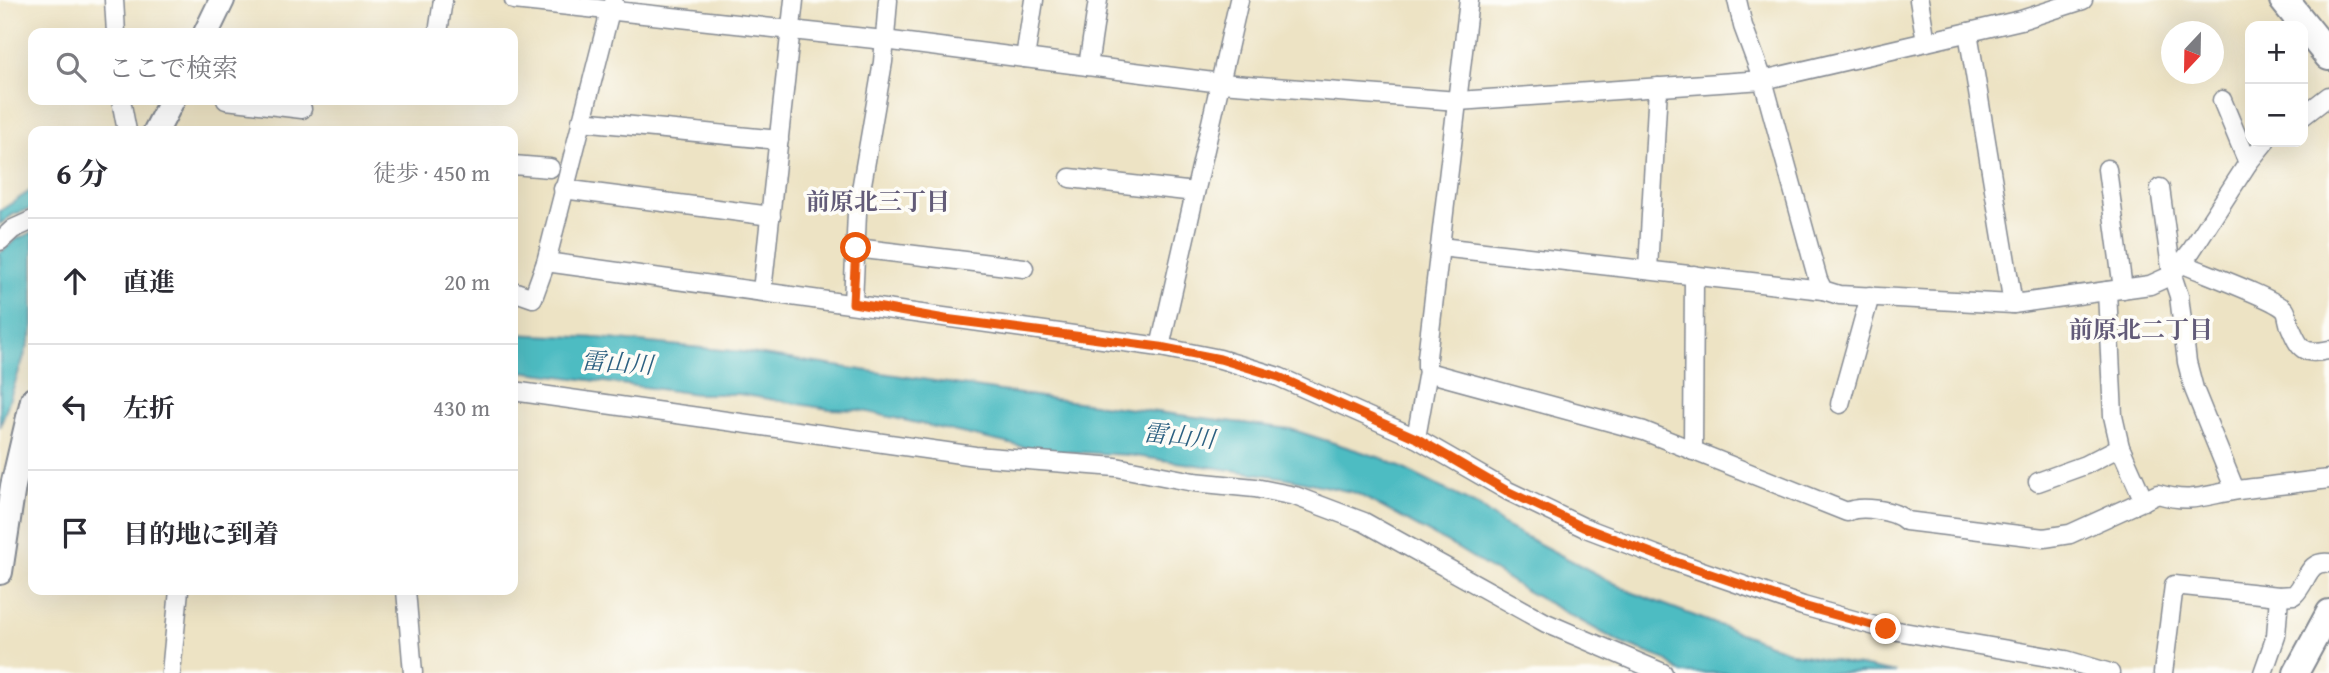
<!DOCTYPE html>
<html lang="ja">
<meta charset="utf-8">
<style>
:root{--surface:#fff;--page:#f7f7f7;--text:#2b2b33;--muted:#7c7c81;--line:#e1e1e2}
body{margin:0;font-family:"Gentium Book Plus","Noto Serif JP",serif;background:var(--page);color:var(--text)}
.controls{position:absolute;right:21px;top:21px;display:grid;overflow:hidden;border-radius:14px;box-shadow:0 7px 28px #0002}
.controls button{width:63px;height:63px;display:grid;place-items:center;padding:0;border:0;border-bottom:2px solid var(--line);background:var(--surface);color:var(--text);font:35px sans-serif}
.compass{position:absolute;left:2161px;top:21px;width:63px;height:63px;border-radius:50%;background:var(--surface);box-shadow:0 7px 28px #0002;rotate:202deg}
.stop{position:absolute;width:21px;height:21px;margin:-16px;border:5px solid #ea580c;border-radius:50%;background:#fff}
.stop.end{background:#ea580c;border-color:#fff;box-shadow:0 2px 7px #0008}
.list{margin:0;padding:0;list-style:none}
h2{display:flex;justify-content:space-between;align-items:center;height:91px;margin:0;padding:0 28px;font-size:30px}
h2 small{font-size:23px;font-weight:400;color:var(--muted)}
.list li{display:grid;grid-template-columns:46px 1fr auto;gap:21px;align-items:center;box-sizing:border-box;height:126px;padding:0 28px;border-top:2px solid var(--line)}
.list b{display:block;font-size:26px;white-space:nowrap}
.list em{font-size:23px;font-style:normal;color:var(--muted)}
.icon{flex:none;width:38px;height:38px;fill:none;stroke:currentColor;stroke-width:2;stroke-linecap:round;stroke-linejoin:round}
.map{position:relative;flex:none;width:2329px;height:673px;overflow:hidden}
.search{position:absolute;background:var(--surface);box-shadow:0 7px 28px #0002;left:28px;top:28px;width:490px;height:77px;display:flex;align-items:center;gap:18px;box-sizing:border-box;padding:0 24px;border-radius:14px;color:var(--muted);font-size:26px}
.panel{position:absolute;background:var(--surface);box-shadow:0 7px 28px #0002;left:28px;top:126px;width:490px;height:469px;border-radius:14px}
.map>svg:first-child{display:block}
</style>
<div class="map">
<svg width="2329" height="673" viewBox="0 0 2329 673">
<rect width="100%" height="100%" fill="#fdfcf7"/>
<filter id="ink" filterUnits="userSpaceOnUse"><feTurbulence type="fractalNoise" baseFrequency=".0143" numOctaves="2"/><feDisplacementMap in="SourceGraphic" scale="14" xChannelSelector="R" yChannelSelector="G"/><feConvolveMatrix kernelMatrix="1 2 1 2 8 2 1 2 1" color-interpolation-filters="sRGB"/></filter>
<filter id="wash" filterUnits="userSpaceOnUse"><feTurbulence type="fractalNoise" baseFrequency=".00686" numOctaves="4" result="noise"/><feDisplacementMap in="SourceGraphic" scale="28" xChannelSelector="R" yChannelSelector="G"/><feGaussianBlur stdDeviation="1.57" result="paint"/><feColorMatrix in="noise" values="0 0 0 0 0 0 0 0 0 0 0 0 0 0 0 0 0 1.4 0 .05"/><feComposite in="paint" operator="in"/></filter>
<g filter="url(#wash)">
<rect width="100%" height="100%" fill="#ede3c4"/>
<!-- water -->
<g fill="#4dbcc2" stroke="#347690" stroke-width="2">
<path d="M33,189V208L14,214L0,224V211Z"/>
<path d="M33,232V330L0,427V253L17,239Z"/>
<path d="M513,334L598,338L743,352L1054,399L1290,429L1384,459L1480,507L1505,526L1631,592L1793,653L1896,673H1686L1681,672L1664,659L1621,643L1528,592L1457,548L1356,493L1287,478L1128,455L1037,450L859,410L829,409L739,394H697L520,371L513,370Z"/>
</g>
</g>
<g filter="url(#ink)">
<g fill="none" stroke-linecap="round" stroke-linejoin="round">
<!-- street casing -->
<g stroke="#848991" stroke-width="21">
<g id="street">
<path d="M114,0L116,33"/>
<path d="M514,0L884,40L1221,83L1458,101L1763,80L2021,20L2083,0"/>
<path d="M1469,0L1427,357V368L1431,373L1644,431L1847,512C1860,505 1895,510 1906,521L2044,538L2070,534L2158,494C2192,504 2205,495 2238,490C2268,486 2299,483 2329,479"/>
<path d="M1737,0L1743,26L1763,80L1818,280L1823,290L1839,295L2013,304L2150,285L2172,275L2191,251L2248,163L2265,142"/>
<path d="M1919,0L1926,42"/>
<path d="M1968,32L2013,304"/>
<path d="M438,33L443,0"/>
<path d="M1025,58L1034,0"/>
<path d="M1088,66L1098,0"/>
<path d="M121,100L127,131"/>
<path d="M226,100L302,109"/>
<path d="M2222,100L2248,163"/>
<path d="M2303,116L2329,96"/>
<path d="M581,121L779,140"/>
<path d="M513,165L550,168"/>
<path d="M2107,169L2123,289"/>
<path d="M1070,178L1195,192"/>
<path d="M2160,188L2172,275L2179,296L2187,362L2194,389L2235,490"/>
<path d="M563,189L771,216"/>
<path d="M0,241L13,229L33,220"/>
<path d="M1440,247L1823,290"/>
<path d="M856,248L1024,268"/>
<path d="M546,262L610,11L614,3"/>
<path d="M2181,263C2199,271 2276,299 2285,310C2288,314 2288,322 2290,326C2300,350 2303,355 2329,350"/>
<path d="M1648,270L1658,87"/>
<path d="M513,291L533,298L546,262L1160,347L1220,359L1279,377L1416,438L1508,491L1583,527L1667,559L1803,606L1886,629L2066,660L2110,673"/>
<path d="M762,291L794,0"/>
<path d="M2107,291L2113,416L2120,447L2144,501"/>
<path d="M853,303L857,213L883,62L888,0"/>
<path d="M1160,347L1239,0"/>
<path d="M513,391L975,456L1116,467L1194,482L1255,488L1295,496L1364,522L1546,623L1663,673"/>
<path d="M1840,404L1870,296"/>
<path d="M1416,438L1428,371"/>
<path d="M1693,451L1694,275"/>
<path d="M2038,482L2085,465L2120,447"/>
<path d="M406,590L413,673"/>
<path d="M171,673L179,590"/>
<path d="M2163,673L2174,585L2279,596L2294,595C2308,582 2307,560 2329,563"/>
<path d="M2263,673L2276,636L2279,596"/>
</g>
</g>
<!-- secondary casing -->
<g stroke="#848991" stroke-width="28">
<g id="secondary">
<path d="M206,33L222,0"/>
<path d="M156,131L172,100"/>
<path d="M0,572L13,486L33,400"/>
<path d="M2296,673L2329,612"/>
</g>
</g>
<!-- primary casing -->
<g stroke="#848991" stroke-width="32">
<path id="primary" d="M2284,0L2329,56"/>
</g>
<!-- street -->
<use href="#street" stroke="#fff" stroke-width="18"/>
<!-- secondary -->
<use href="#secondary" stroke="#fff" stroke-width="24"/>
<!-- primary -->
<use href="#primary" stroke="#fff" stroke-width="28"/>
</g>
</g>
<g fill="none" stroke-linecap="round" stroke-linejoin="round" filter="url(#ink)">
<!-- route -->
<path stroke="#ea580c" stroke-width="9" d="M856,248L853,303L945,319L1160,347L1220,359L1279,377L1416,438L1507,491L1583,527L1667,559L1803,606L1886,629"/>
</g>
<g text-anchor="middle" stroke-width="7" stroke-linejoin="round" paint-order="stroke">
<!-- neighbourhood labels -->
<g font-size="24" font-weight="bold" fill="#625b78" stroke="#fdfcf7">
<text x="878" y="210">前原北三丁目</text>
<text x="2141" y="338">前原北二丁目</text>
</g>
<!-- water labels -->
<g font-size="24" font-style="italic" fill="#2c6081" stroke="#fdfcf7">
<text transform="translate(617 363) rotate(4)" y="8">雷山川</text>
<text transform="translate(1179 436) rotate(6)" y="8">雷山川</text>
</g>
</g>
</svg>
<div class="controls">
<button>+</button>
<button>−</button>
</div>
<svg class="compass" viewBox="-18 -18 36 36"><path d="M0-13l5 13h-10z" fill="#e53935"/><path d="M0 13l5-13h-10z" fill="#7c7c81"/></svg>
<div class="stop" style="left:856px;top:248px"></div>
<div class="stop end" style="left:1886px;top:629px"></div>
<div class="search"><svg class="icon" aria-label="search" viewBox="0 0 24 24"><circle cx="10" cy="10" r="6"/><path d="M15 15l6 6"/></svg>ここで検索</div>
<section class="panel">
<h2>6 分<small>徒歩 · 450 m</small></h2>
<ul class="list">
<li><svg class="icon" aria-label="ahead" viewBox="0 0 24 24"><path d="M12 20V5M6 11l6-6 6 6"/></svg><div><b>直進</b></div><em>20 m</em></li>
<li><svg class="icon" aria-label="left" viewBox="0 0 24 24"><path d="M17 20v-9H6M10 6l-5 5 5 5"/></svg><div><b>左折</b></div><em>430 m</em></li>
<li><svg class="icon" aria-label="arrive" viewBox="0 0 24 24"><path d="M6 21V4h12l-3 4 3 4H6"/></svg><div><b>目的地に到着</b></div></li>
</ul>
</section>
</div>
